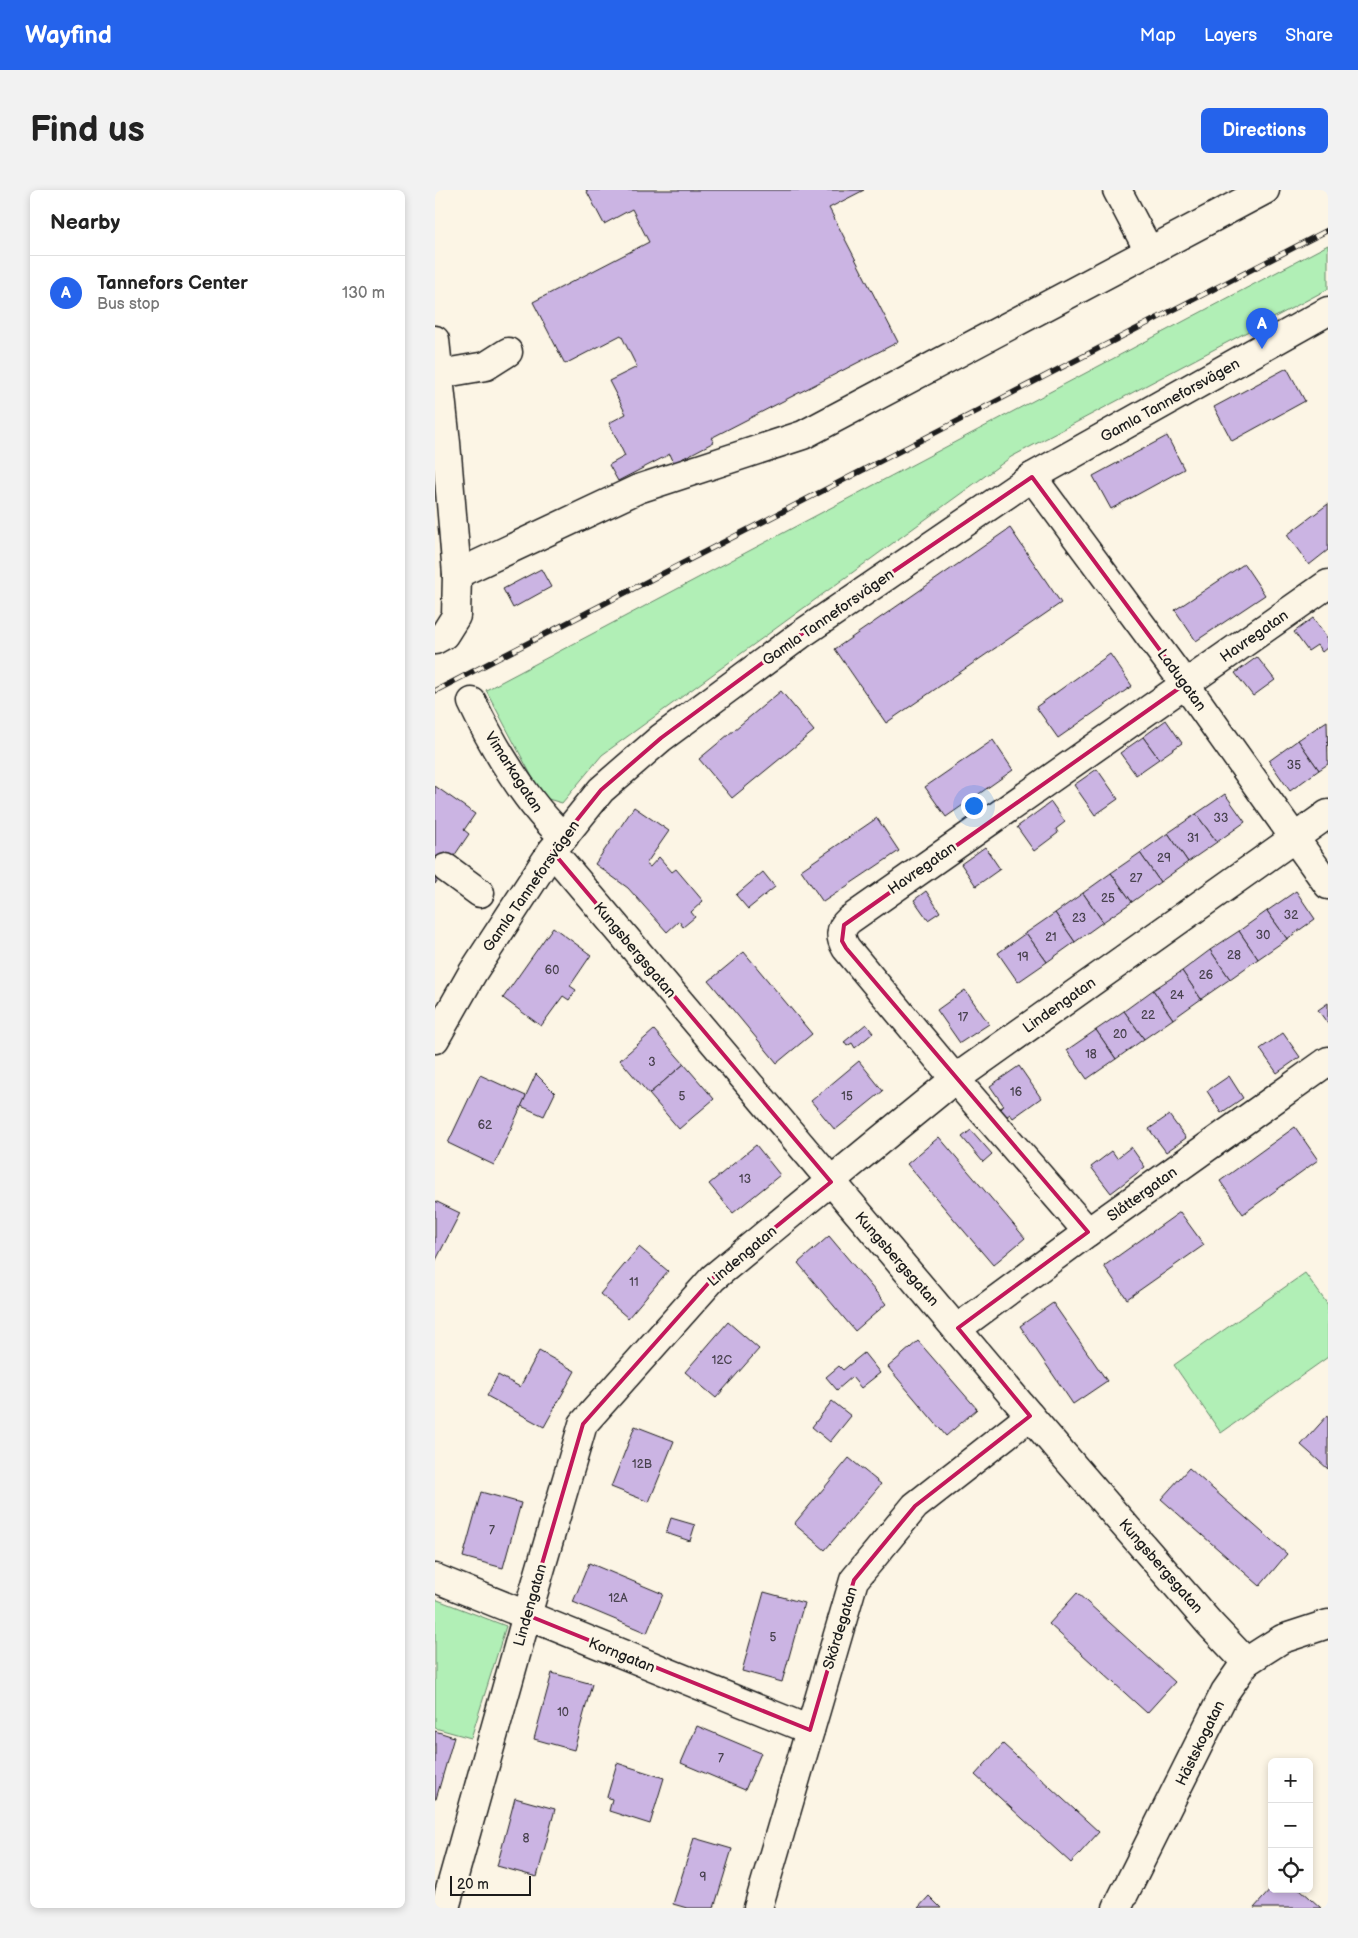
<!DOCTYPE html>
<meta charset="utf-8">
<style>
:root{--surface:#fff;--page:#f2f2f2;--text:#222;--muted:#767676;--line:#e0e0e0;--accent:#2563eb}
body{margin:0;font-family:"Balsamiq Sans",sans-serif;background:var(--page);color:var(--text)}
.controls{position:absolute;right:15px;bottom:15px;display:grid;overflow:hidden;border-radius:8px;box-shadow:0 2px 8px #0003}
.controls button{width:45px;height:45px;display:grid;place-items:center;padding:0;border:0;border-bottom:1px solid var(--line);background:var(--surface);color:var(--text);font:25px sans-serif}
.scale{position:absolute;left:15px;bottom:12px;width:81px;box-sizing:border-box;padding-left:5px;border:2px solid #1c1c1c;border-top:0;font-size:14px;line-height:18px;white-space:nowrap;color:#1c1c1c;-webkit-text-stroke:4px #fcf5e5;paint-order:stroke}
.you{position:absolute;left:538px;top:615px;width:18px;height:18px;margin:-12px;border:4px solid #fff;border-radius:50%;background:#1a73e8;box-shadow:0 0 0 8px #1a73e833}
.badge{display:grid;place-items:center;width:32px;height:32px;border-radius:50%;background:var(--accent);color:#fff;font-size:16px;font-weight:700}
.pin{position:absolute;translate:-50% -41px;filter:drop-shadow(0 1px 2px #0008)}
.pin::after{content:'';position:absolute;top:26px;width:18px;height:15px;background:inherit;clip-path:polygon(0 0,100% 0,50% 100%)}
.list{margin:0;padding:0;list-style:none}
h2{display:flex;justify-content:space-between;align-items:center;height:65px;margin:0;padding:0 20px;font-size:21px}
h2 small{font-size:16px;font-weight:400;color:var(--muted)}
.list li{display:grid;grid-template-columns:32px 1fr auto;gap:15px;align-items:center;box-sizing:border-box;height:75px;padding:0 20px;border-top:1px solid var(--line)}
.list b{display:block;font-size:19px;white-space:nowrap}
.list p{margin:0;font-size:16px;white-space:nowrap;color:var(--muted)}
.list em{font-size:16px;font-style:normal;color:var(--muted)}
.icon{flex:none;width:28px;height:28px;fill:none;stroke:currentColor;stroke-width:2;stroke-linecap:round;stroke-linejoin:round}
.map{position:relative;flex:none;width:893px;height:1718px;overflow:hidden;border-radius:8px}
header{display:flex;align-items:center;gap:30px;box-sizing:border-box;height:70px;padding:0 25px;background:var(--accent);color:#fff}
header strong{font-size:24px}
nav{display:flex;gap:28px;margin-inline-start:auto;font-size:18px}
.intro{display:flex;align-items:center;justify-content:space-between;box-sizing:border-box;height:120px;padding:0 30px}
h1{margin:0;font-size:35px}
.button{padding:12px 22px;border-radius:8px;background:var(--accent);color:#fff;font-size:18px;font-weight:700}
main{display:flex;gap:30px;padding:0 30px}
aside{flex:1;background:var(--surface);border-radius:8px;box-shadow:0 2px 8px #0003}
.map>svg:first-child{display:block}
</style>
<header>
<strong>Wayfind</strong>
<nav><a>Map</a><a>Layers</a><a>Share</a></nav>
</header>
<div class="intro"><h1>Find us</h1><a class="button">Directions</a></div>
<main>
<aside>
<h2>Nearby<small></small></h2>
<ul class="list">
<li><span class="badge">A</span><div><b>Tannefors Center</b><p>Bus stop</p></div><em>130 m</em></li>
</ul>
</aside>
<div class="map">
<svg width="893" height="1718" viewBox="0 0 893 1718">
<rect width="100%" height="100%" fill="#fcf5e5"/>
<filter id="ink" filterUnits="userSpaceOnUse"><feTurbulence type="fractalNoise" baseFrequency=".02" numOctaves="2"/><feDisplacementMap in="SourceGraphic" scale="10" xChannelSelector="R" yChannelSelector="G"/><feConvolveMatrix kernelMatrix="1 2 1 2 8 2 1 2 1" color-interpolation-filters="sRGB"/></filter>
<g filter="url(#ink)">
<!-- green -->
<g fill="#b1efb6" stroke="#668669">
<path d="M893,55V99L576,267L167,565L127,613L113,609L103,598L51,500Z"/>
<path d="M870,1083L893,1115V1167L786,1243L739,1175Z"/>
<path d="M0,1409L71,1436L36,1548L0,1538Z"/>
</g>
<!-- building -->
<g fill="#cbb4e3" stroke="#1c1c1c">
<path d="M151,0H429L394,18L463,152L276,248L279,252L239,273L235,264L183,291L174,275L190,266L174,233L191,224L174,191L202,177L186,145L130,174L98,112L214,52L197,19L169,34Z"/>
<path d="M852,178L870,211L797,251L779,217Z"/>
<path d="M732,246L749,279L676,319L658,286Z"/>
<path d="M893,314V360L874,375L852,345Z"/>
<path d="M575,338L626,413L451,533L400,459Z"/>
<path d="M809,374L830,405L761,451L740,420Z"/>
<path d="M106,379L116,397L78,418L68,399Z"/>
<path d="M878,428L893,450V457L887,462L882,455L873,461L859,442Z"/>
<path d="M675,464L697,496L623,548L601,517Z"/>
<path d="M822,467L840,490L818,506L800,483Z"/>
<path d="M346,501L379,541L297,608L264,569Z"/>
<path d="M731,530L747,553L724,569L708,547Z"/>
<path d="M892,531L893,574L884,580L863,550Z"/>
<path d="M708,547L724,569L701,585L685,563Z"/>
<path d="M558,550L578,580L511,627L490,597Z"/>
<path d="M863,550L884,580L855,601L834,571Z"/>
<path d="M662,579L683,609L660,625L639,595Z"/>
<path d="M0,596L40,624L29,640L34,644L0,694Z"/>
<path d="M790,604L810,632L782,652L761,624Z"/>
<path d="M616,612L630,632L621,639L623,643L599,661L582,637Z"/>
<path d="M199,617L234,641L211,674L215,677L224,667L237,682L241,679L268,711L256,722L260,727L248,737L244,731L232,742L193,698L160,674Z"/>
<path d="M761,624L782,652L753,672L733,643Z"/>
<path d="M442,628L464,661L388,712L366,680Z"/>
<path d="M733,643L753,672L725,692L705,663Z"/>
<path d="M550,657L565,679L541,696L526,674Z"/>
<path d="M705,663L725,692L697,712L676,683Z"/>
<path d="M328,682L340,697L313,719L301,705Z"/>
<path d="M676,683L697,712L668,732L648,703Z"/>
<path d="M491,701L505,722L493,730L479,710Z"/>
<path d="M861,701L880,729L852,749L832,721Z"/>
<path d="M648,703L668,732L640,752L620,723Z"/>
<path d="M832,721L852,749L823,769L804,741Z"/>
<path d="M620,723L640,752L612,772L591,743Z"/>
<path d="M118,737L156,765L135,796L141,800L134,810L128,806L106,836L68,808Z"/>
<path d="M804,741L823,769L795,789L775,760Z"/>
<path d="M591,743L612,772L583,792L563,763Z"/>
<path d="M775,760L795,789L766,809L747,781Z"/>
<path d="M309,762L377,844L342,873L274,791Z"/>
<path d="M747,781L766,809L738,829L718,800Z"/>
<path d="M530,800L554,834L525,853L502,820Z"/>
<path d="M718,800L738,829L709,849L689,821Z"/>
<path d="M893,813V834L883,820Z"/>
<path d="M689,821L709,849L681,869L661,840Z"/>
<path d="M431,834L438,843L420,858L417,853L412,856L409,852Z"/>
<path d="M219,840L249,874L214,904L185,870Z"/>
<path d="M661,840L681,869L652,889L632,860Z"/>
<path d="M848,843L865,867L842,883L825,859Z"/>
<path d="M424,871L448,901L400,940L376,911Z"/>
<path d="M249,874L279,909L244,939L214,904Z"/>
<path d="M584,876L606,908L578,928L575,924L571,927L565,918L569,916L555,896Z"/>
<path d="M101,884L120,903L109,926L86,916Z"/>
<path d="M45,885L91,906L59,975L13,953Z"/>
<path d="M794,886L808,908L786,923L772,901Z"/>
<path d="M734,925L751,948L731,962L714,939Z"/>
<path d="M860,937L883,970L808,1024L785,991Z"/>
<path d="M536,940L557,964L548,972L527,947Z"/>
<path d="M504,947L590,1048L558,1075L472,974Z"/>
<path d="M321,955L345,985L298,1023L274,994Z"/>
<path d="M696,957L710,977L676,1003L656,977L677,961L682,968Z"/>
<path d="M0,1011L25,1023L0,1072Z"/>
<path d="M745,1022L769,1055L692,1109L669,1076Z"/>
<path d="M394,1046L451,1114L420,1141L363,1073Z"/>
<path d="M204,1057L233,1081L193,1128L165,1104Z"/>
<path d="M618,1113L672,1191L638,1214L585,1136Z"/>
<path d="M293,1132L324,1159L281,1208L250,1182Z"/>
<path d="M483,1151L542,1219L511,1246L453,1177Z"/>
<path d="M104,1161L140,1181L109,1237L52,1206L63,1185L85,1197Z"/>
<path d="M429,1163L445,1183L426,1198L417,1187L402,1200L391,1187L404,1176L408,1180Z"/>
<path d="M397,1211L416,1226L395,1252L377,1237Z"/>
<path d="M893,1225V1279L866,1255Z"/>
<path d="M200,1236L239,1251L214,1312L176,1297Z"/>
<path d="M414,1268L446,1294L390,1360L359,1334Z"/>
<path d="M754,1278L852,1364L825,1396L726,1309Z"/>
<path d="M46,1302L86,1313L68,1378L28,1367Z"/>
<path d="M236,1328L260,1335L255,1351L231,1343Z"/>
<path d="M154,1373L228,1404L212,1443L138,1412Z"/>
<path d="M329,1402L369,1413L347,1492L307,1481Z"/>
<path d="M642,1403L740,1492L712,1523L614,1434Z"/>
<path d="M117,1483L157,1494L139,1560L99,1549Z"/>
<path d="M262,1536L326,1563L310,1600L246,1573Z"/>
<path d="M0,1541L19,1547L1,1609H0Z"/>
<path d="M568,1554L664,1642L636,1673L540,1585Z"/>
<path d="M182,1573L229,1588L215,1634L174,1621L177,1609L172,1607Z"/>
<path d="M80,1608L120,1619L102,1687L62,1676Z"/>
<path d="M259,1648L297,1659L279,1718H252L238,1714Z"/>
<path d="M837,1698L865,1699L886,1718H819Z"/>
<path d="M494,1706L506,1718H483Z"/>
</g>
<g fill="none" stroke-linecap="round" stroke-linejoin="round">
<!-- minor casing -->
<g stroke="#1c1c1c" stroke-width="31">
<g id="minor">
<path d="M682,0L714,61"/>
<path d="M0,150L11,253L22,384L21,426L9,445L0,450"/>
<path d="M4,184L51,176L73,162"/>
<path d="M597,287L750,494L893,695"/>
<path d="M22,384L203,299L368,245L830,0"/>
<path d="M37,512C57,555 93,616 129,647"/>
<path d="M117,661L595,1226L775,1434L811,1472"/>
<path d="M11,678L45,703"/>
<path d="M0,849L38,782L117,661L166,600L226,548L365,445L597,287L893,121"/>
<path d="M653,1042L520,889L411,758C405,748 404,739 414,730L893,394"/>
<path d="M523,1138L653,1042L893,871"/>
<path d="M0,1388L375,1540"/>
<path d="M10,1718L92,1425L148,1234L278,1088L438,956L520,889L893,624"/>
<path d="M323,1718L419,1390L480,1316L595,1226"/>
<path d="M682,1718L790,1502L811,1472L828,1461L847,1449L893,1434"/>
</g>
</g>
<!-- minor -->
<use href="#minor" stroke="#fcf5e5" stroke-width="28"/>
<!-- rail casing -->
<g stroke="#1c1c1c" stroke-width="5.5">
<path id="rail" d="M0,501L893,40"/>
</g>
<!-- rail -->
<use href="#rail" stroke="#fcf5e5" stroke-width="4" stroke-dasharray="11" stroke-linecap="butt"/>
</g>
</g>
<!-- marked area -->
<path fill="none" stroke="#c2185b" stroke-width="4" stroke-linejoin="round" d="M597,287L750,494L409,735L407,751L411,758L653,1042L523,1138L595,1226L480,1316L419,1390L375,1540L92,1425L148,1234L278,1088L396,992L117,661L166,600L226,548L365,445Z"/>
<g text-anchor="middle" stroke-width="5" stroke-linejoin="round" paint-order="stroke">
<!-- number labels -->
<g font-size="12" fill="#48424e">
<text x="859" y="579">35</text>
<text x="786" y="632">33</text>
<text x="758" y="652">31</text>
<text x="729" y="672">29</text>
<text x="701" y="692">27</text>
<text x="673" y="712">25</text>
<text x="856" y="729">32</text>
<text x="644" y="732">23</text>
<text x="828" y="749">30</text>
<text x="616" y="751">21</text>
<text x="799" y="769">28</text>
<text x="588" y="771">19</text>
<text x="117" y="784">60</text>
<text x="771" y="789">26</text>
<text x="742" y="809">24</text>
<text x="713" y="829">22</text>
<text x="528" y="831">17</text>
<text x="685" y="848">20</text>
<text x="656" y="868">18</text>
<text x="217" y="876">3</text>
<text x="581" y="906">16</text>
<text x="247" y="910">5</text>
<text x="412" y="910">15</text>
<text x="50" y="939">62</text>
<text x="310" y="993">13</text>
<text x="199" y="1096">11</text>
<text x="287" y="1174">12C</text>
<text x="207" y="1278">12B</text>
<text x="57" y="1344">7</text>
<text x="183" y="1412">12A</text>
<text x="338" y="1451">5</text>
<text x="128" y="1526">10</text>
<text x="286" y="1572">7</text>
<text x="91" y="1652">8</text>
<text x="268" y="1691">9</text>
</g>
<!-- street labels -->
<g font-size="15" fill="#1c1c1c" stroke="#fcf5e5">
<text transform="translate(735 210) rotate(-29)" y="5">Gamla Tanneforsvägen</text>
<text transform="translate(393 427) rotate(-35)" y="5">Gamla Tanneforsvägen</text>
<text transform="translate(819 446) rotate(-35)" y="5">Havregatan</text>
<text transform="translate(747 490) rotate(54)" y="5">Ladugatan</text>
<text transform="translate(79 582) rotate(57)" y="5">Vimarkagatan</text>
<text transform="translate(487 678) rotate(-35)" y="5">Havregatan</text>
<text transform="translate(96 696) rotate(-55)" y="5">Gamla Tanneforsvägen</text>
<text transform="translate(200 760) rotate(50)" y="5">Kungsbergsgatan</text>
<text transform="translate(624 815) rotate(-35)" y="5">Lindengatan</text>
<text transform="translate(707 1004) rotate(-36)" y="5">Slåttergatan</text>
<text transform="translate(307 1066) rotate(-40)" y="5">Lindengatan</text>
<text transform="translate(462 1069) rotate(49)" y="5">Kungsbergsgatan</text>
<text transform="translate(726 1376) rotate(49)" y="5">Kungsbergsgatan</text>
<text transform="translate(95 1415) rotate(-74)" y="5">Lindengatan</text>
<text transform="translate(405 1438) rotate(-73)" y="5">Skördegatan</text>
<text transform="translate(187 1465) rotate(22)" y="5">Korngatan</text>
<text transform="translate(765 1553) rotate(-64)" y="5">Hästskogatan</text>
</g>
</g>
</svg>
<div class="controls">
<button>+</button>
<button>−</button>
<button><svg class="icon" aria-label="locate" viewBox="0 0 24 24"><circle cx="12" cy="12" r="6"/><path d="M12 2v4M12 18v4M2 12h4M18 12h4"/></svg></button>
</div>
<div class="scale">20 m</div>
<div class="you"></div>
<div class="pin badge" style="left:827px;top:159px">A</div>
</div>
</main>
